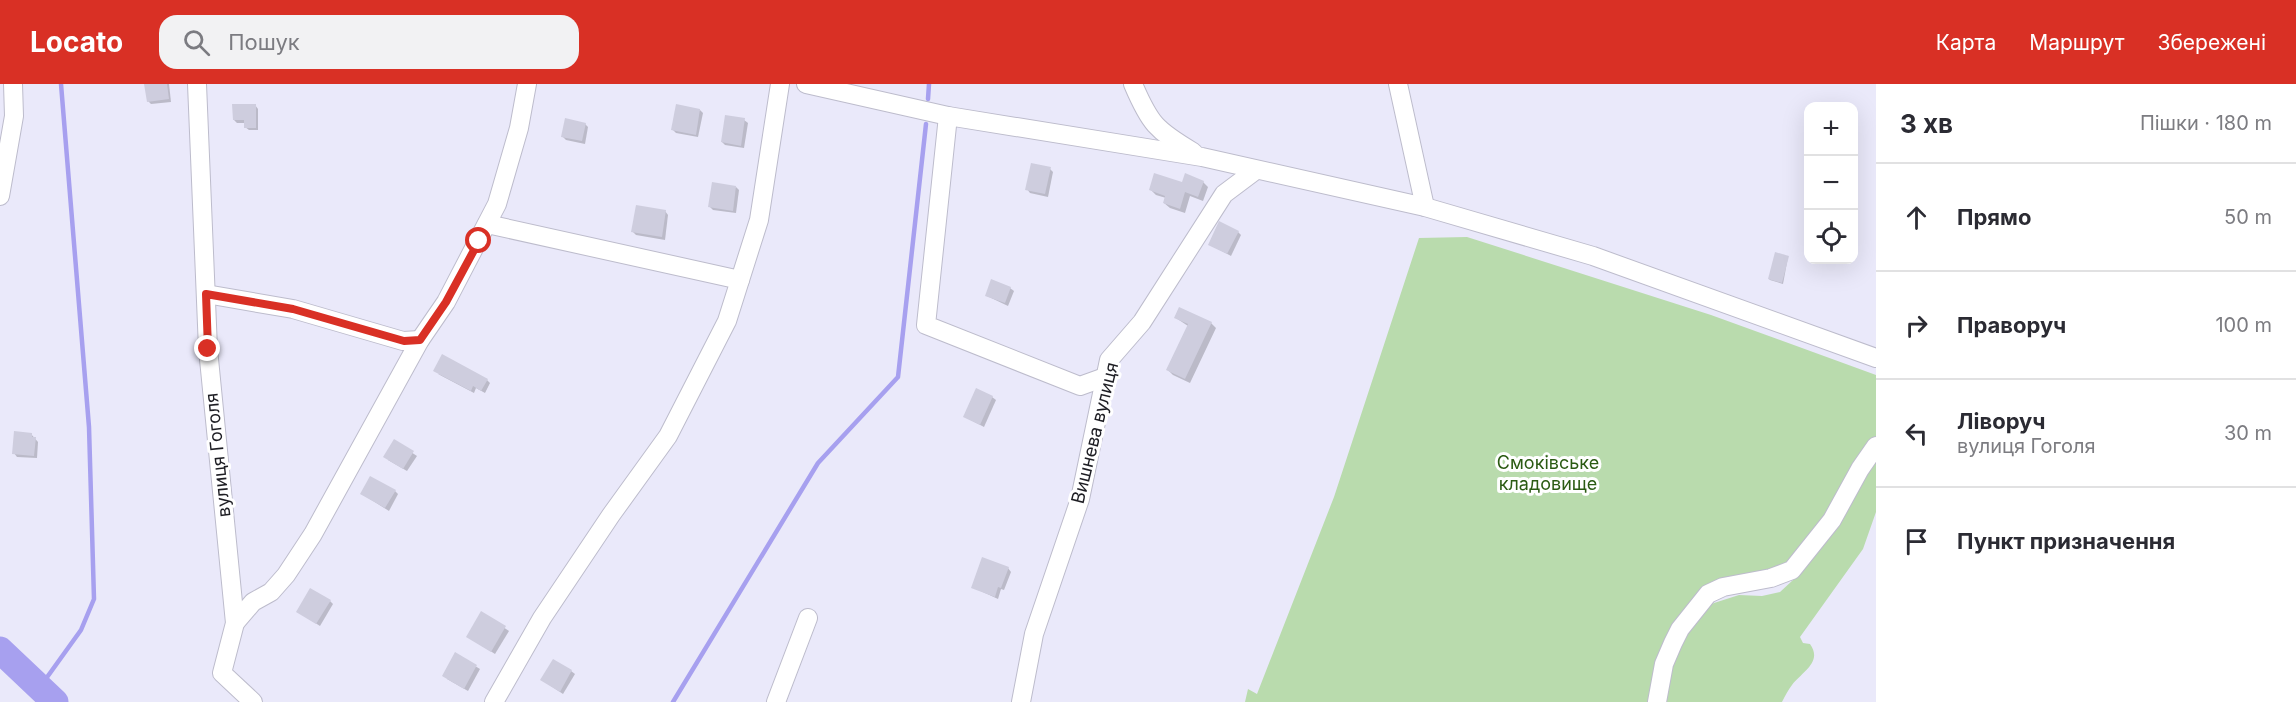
<!DOCTYPE html>
<html lang="uk">
<meta charset="utf-8">
<style>
:root{--surface:#fff;--page:#f2f2f3;--text:#2b2b33;--muted:#7c7c81;--line:#e1e1e2;--accent:#d93025}
body{margin:0;font-family:Inter,sans-serif;background:var(--page);color:var(--text)}
.controls{position:absolute;right:18px;top:18px;display:grid;overflow:hidden;border-radius:12px;box-shadow:0 6px 24px #0002}
.controls button{width:54px;height:54px;display:grid;place-items:center;padding:0;border:0;border-bottom:2px solid var(--line);background:var(--surface);color:var(--text);font:30px sans-serif}
.stop{position:absolute;width:18px;height:18px;margin:-14px;border:4px solid #d93025;border-radius:50%;background:#fff}
.stop.end{background:#d93025;border-color:#fff;box-shadow:0 2px 6px #0008}
.list{margin:0;padding:0;list-style:none}
h2{display:flex;justify-content:space-between;align-items:center;height:78px;margin:0;padding:0 24px;font-size:26px}
h2 small{font-size:20px;font-weight:400;color:var(--muted)}
.list li{display:grid;grid-template-columns:39px 1fr auto;gap:18px;align-items:center;box-sizing:border-box;height:108px;padding:0 24px;border-top:2px solid var(--line)}
.list b{display:block;font-size:22px;white-space:nowrap}
.list p{margin:0;font-size:20px;white-space:nowrap;color:var(--muted)}
.list em{font-size:20px;font-style:normal;color:var(--muted)}
.icon{flex:none;width:33px;height:33px;fill:none;stroke:currentColor;stroke-width:2;stroke-linecap:round;stroke-linejoin:round}
.map{position:relative;flex:none;width:1876px;height:618px;overflow:hidden}
header{display:flex;align-items:center;gap:36px;box-sizing:border-box;height:84px;padding:0 30px;background:var(--accent);color:#fff}
header strong{font-size:28px}
nav{display:flex;gap:33px;margin-inline-start:auto;font-size:21px}
.search{width:420px;height:54px;background:var(--page);display:flex;align-items:center;gap:15px;box-sizing:border-box;padding:0 21px;border-radius:18px;color:var(--muted);font-size:22px}
main{display:flex}
aside{flex:1;background:var(--surface)}
.map>svg:first-child{display:block}
</style>
<header>
<strong>Locato</strong>
<div class="search"><svg class="icon" aria-label="search" viewBox="0 0 24 24"><circle cx="10" cy="10" r="6"/><path d="M15 15l6 6"/></svg>Пошук</div>
<nav><a>Карта</a><a>Маршрут</a><a>Збережені</a></nav>
</header>
<main>
<div class="map">
<svg width="1876" height="618" viewBox="0 0 1876 618">
<rect width="100%" height="100%" fill="#eae9fa"/>
<!-- green -->
<g fill="#b9dbad">
<path d="M1467,153L1711,231L1876,291V356L1788,486L1707,503L1651,618H1245L1248,605L1257,610L1334,413L1419,154Z"/>
<path d="M1876,372V428L1863,465L1800,553L1803,559L1810,560C1823,578 1802,588 1792,601C1788,606 1785,612 1782,618H1660L1667,589L1697,529L1714,519L1739,511L1762,512L1780,508L1793,496Z"/>
</g>
<!-- shadow -->
<g fill="#0003">
<path d="M146,0H169L171,18L151,20L148,17Z"/>
<path d="M255,21L258,25V46H249L245,43V39H237L234,36Z"/>
<path d="M700,26L703,29L698,53L676,49L673,46Z"/>
<path d="M744,36L748,39L744,64L725,61L722,58Z"/>
<path d="M585,40L588,43L585,60L566,56L563,53Z"/>
<path d="M1050,85L1053,88L1048,113L1030,109L1027,105Z"/>
<path d="M1203,98L1208,103L1203,117L1190,112L1185,129L1170,124L1164,119L1166,114L1156,111L1151,106Z"/>
<path d="M736,103L739,106L736,129L713,126L710,123Z"/>
<path d="M665,127L668,131L665,156L636,151L633,148Z"/>
<path d="M1238,148L1241,151L1231,172L1209,160Z"/>
<path d="M1788,173L1783,200L1770,196L1769,195Z"/>
<path d="M1010,204L1014,207L1008,222L987,212Z"/>
<path d="M1176,234L1211,239L1216,244L1190,299L1173,291L1168,286L1188,242Z"/>
<path d="M438,290L487,296L490,299L485,309L476,304L474,309Z"/>
<path d="M992,313L996,316L984,343L965,333Z"/>
<path d="M31,350L38,358L37,374L17,373L14,369Z"/>
<path d="M394,357L417,372L407,387L388,376Z"/>
<path d="M395,407L398,410L389,427L362,410Z"/>
<path d="M1008,484L1011,488L1004,506L1001,505L998,515L972,503Z"/>
<path d="M330,517L333,520L320,542L298,528Z"/>
<path d="M482,529L509,547L495,570L468,553Z"/>
<path d="M455,570L480,585L468,607L447,595Z"/>
<path d="M571,587L575,590L563,610L542,596Z"/>
</g>
<g fill="none" stroke-linecap="round" stroke-linejoin="round">
<!-- stream -->
<g stroke="#a7a0ef" stroke-width="4.5">
<path d="M928,15L929,0"/>
<path d="M40,603L81,546L94,515L89,343L61,0"/>
<path d="M673,618L818,379L898,293L926,40"/>
</g>
<!-- river -->
<path stroke="#a7a0ef" stroke-width="27" d="M0,566L55,618"/>
</g>
<!-- building -->
<g fill="#cecdde">
<path d="M144,0H167L169,15L147,18Z"/>
<path d="M232,20H256V44H244V36H233Z"/>
<path d="M676,20L700,25L696,51L671,46Z"/>
<path d="M725,31L745,34L741,62L721,58Z"/>
<path d="M565,34L586,39L582,57L561,53Z"/>
<path d="M1031,79L1051,83L1045,110L1025,106Z"/>
<path d="M1154,89L1182,98L1185,89L1204,97L1198,113L1185,108L1180,125L1163,119L1165,112L1149,106Z"/>
<path d="M712,98L736,102L733,127L708,123Z"/>
<path d="M636,121L666,126L662,153L631,148Z"/>
<path d="M1219,137L1239,147L1227,170L1208,161Z"/>
<path d="M1775,168L1789,172L1782,199L1768,195Z"/>
<path d="M991,195L1011,203L1005,219L985,212Z"/>
<path d="M1179,223L1212,238L1185,295L1166,286L1188,240L1174,234Z"/>
<path d="M442,270L488,295L481,307L473,302L471,307L433,287Z"/>
<path d="M976,304L993,312L980,341L963,333Z"/>
<path d="M14,347L32,349V353H36L34,372L12,370Z"/>
<path d="M394,355L414,367L403,385L383,373Z"/>
<path d="M370,392L396,406L385,424L360,410Z"/>
<path d="M982,473L1009,483L1001,504L998,503L995,513L971,504Z"/>
<path d="M310,504L331,516L316,540L296,528Z"/>
<path d="M481,527L506,542L491,568L466,553Z"/>
<path d="M455,568L477,581L464,605L442,592Z"/>
<path d="M553,575L572,586L560,608L540,596Z"/>
</g>
<g fill="none" stroke-linecap="round" stroke-linejoin="round">
<!-- minor casing -->
<g stroke="#bdbccc" stroke-width="20">
<g id="minor">
<path d="M197,0L208,265L235,539L222,589L253,618"/>
<path d="M806,0L948,32L1202,73L1425,123L1593,172L1876,274"/>
<path d="M1133,0C1150,40 1156,46 1193,68"/>
<path d="M1398,0L1425,123"/>
<path d="M948,32L926,241L1080,302L1105,293"/>
<path d="M0,112L14,32L13,0"/>
<path d="M487,140L740,196"/>
<path d="M206,210L293,225L403,257L420,256"/>
<path d="M235,539L253,518L271,508L286,491L313,450L420,256L446,218L497,120L519,44L527,0"/>
<path d="M494,618L542,534L611,431L668,352L727,237L759,136L780,0"/>
<path d="M776,618L808,534"/>
<path d="M1021,618L1034,550L1080,415L1109,276L1142,238L1224,110L1256,86"/>
<path d="M1657,618L1664,580L1673,559L1680,545L1708,510L1723,503L1771,494L1792,486L1832,436L1860,385L1876,362"/>
</g>
</g>
<!-- minor -->
<use href="#minor" stroke="#fff" stroke-width="18"/>
</g>
<g fill="none" stroke-linecap="round" stroke-linejoin="round">
<!-- route -->
<path stroke="#d93025" stroke-width="8" d="M208,265L206,210L293,225L404,257L420,256L446,218L479,157"/>
</g>
<g text-anchor="middle" stroke-width="6" stroke-linejoin="round" paint-order="stroke">
<!-- street labels -->
<g font-size="18" fill="#1d1d23" stroke="#fff">
<text transform="translate(1095 349) rotate(-76)" y="6">Вишнева вулиця</text>
<text transform="translate(218 371) rotate(-96)" y="6">вулиця Гоголя</text>
</g>
<!-- park labels -->
<g font-size="18" fill="#2b5b13" stroke="#fff">
<text x="1548" y="385">Смоківське<tspan x="1548" dy="21">кладовище</tspan></text>
</g>
</g>
</svg>
<div class="controls">
<button>+</button>
<button>−</button>
<button><svg class="icon" aria-label="locate" viewBox="0 0 24 24"><circle cx="12" cy="12" r="6"/><path d="M12 2v4M12 18v4M2 12h4M18 12h4"/></svg></button>
</div>
<div class="stop" style="left:479px;top:157px"></div>
<div class="stop end" style="left:208px;top:265px"></div>
</div>
<aside>
<h2>3 хв<small>Пішки · 180 m</small></h2>
<ul class="list">
<li><svg class="icon" aria-label="ahead" viewBox="0 0 24 24"><path d="M12 20V5M6 11l6-6 6 6"/></svg><div><b>Прямо</b></div><em>50 m</em></li>
<li><svg class="icon" aria-label="right" viewBox="0 0 24 24"><path d="M7 20v-9h11M14 6l5 5-5 5"/></svg><div><b>Праворуч</b></div><em>100 m</em></li>
<li><svg class="icon" aria-label="left" viewBox="0 0 24 24"><path d="M17 20v-9H6M10 6l-5 5 5 5"/></svg><div><b>Ліворуч</b><p>вулиця Гоголя</p></div><em>30 m</em></li>
<li><svg class="icon" aria-label="arrive" viewBox="0 0 24 24"><path d="M6 21V4h12l-3 4 3 4H6"/></svg><div><b>Пункт призначення</b></div></li>
</ul>
</aside>
</main>
